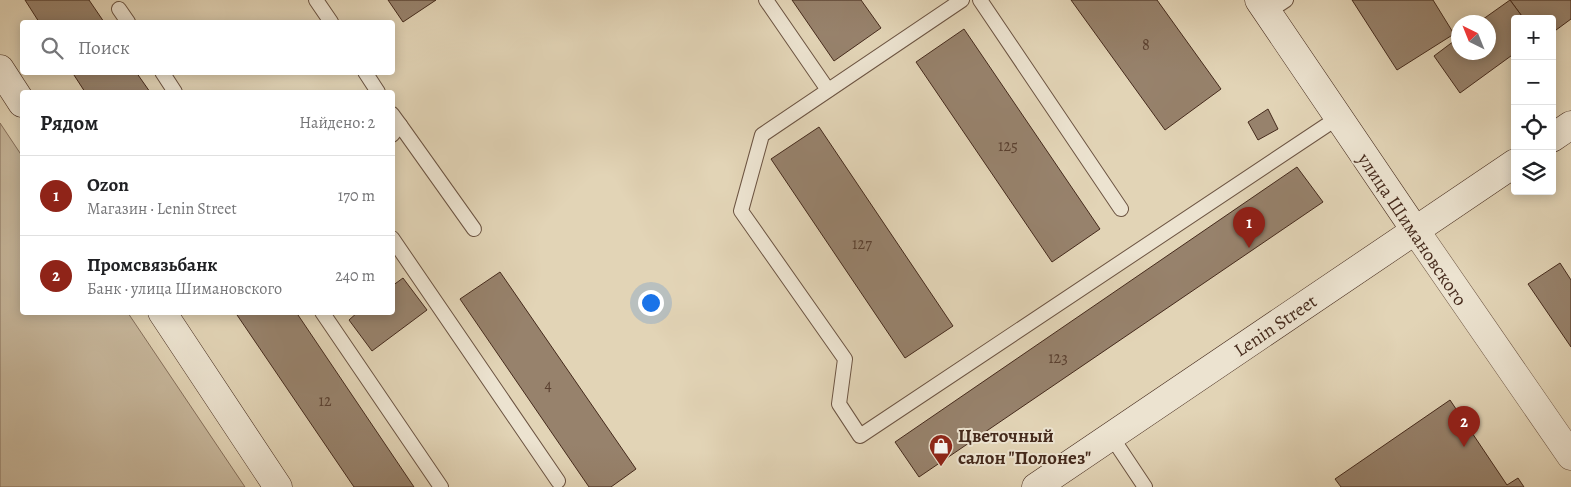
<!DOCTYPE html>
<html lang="ru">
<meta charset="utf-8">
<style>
:root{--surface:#fff;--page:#f2f2f2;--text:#202124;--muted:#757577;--line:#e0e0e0;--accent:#8f2418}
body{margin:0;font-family:Alegreya,serif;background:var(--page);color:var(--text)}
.controls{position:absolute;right:15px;top:15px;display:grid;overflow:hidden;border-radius:5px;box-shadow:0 2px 12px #0003}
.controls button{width:45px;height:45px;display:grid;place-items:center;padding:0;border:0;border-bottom:1px solid var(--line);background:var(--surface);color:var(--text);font:25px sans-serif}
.compass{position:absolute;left:1451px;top:15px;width:45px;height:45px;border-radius:50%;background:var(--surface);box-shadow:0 2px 12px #0003;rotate:317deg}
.you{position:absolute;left:650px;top:302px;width:18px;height:18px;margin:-12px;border:4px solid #fff;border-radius:50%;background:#1a73e8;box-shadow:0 0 0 8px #1a73e833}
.badge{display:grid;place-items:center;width:32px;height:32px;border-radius:50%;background:var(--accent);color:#fff;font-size:16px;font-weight:700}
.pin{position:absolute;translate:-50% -41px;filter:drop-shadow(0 1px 2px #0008)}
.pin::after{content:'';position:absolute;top:26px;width:18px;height:15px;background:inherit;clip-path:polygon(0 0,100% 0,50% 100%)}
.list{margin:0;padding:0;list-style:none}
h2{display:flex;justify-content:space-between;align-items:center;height:65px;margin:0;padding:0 20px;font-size:21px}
h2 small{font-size:16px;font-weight:400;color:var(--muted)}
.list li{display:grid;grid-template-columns:32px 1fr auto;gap:15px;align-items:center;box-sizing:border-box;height:80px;padding:0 20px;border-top:1px solid var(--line)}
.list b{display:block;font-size:19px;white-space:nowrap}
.list p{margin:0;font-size:16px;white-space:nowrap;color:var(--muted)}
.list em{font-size:16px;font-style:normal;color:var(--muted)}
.icon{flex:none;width:28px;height:28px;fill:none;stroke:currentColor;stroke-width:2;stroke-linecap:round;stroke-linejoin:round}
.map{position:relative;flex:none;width:1571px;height:487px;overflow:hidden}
.search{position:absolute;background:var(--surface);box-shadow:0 2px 12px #0003;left:20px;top:20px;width:375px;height:55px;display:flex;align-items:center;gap:12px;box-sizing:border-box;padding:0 18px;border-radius:5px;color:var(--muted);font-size:19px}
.panel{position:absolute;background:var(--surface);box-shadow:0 2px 12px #0003;left:20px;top:90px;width:375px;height:225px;border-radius:5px}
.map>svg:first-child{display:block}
</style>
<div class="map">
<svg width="1571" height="487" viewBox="0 0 1571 487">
<rect width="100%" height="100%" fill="#e2d4b6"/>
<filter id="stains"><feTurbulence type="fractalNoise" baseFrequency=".004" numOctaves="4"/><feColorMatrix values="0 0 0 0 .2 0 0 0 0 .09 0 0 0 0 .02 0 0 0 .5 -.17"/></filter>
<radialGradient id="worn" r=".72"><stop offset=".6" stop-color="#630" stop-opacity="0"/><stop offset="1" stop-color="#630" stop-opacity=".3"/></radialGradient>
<!-- green -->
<path fill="#c7b79c" stroke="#86705c" d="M0,123L22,156V312L128,313L245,487H0Z"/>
<!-- building -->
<g fill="#97826c" stroke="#452a1c">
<path d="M25,0H89L104,22H39Z"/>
<path d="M388,0H436L403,22Z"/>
<path d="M792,0H861L881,28L834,61Z"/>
<path d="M1071,0H1157L1221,89L1165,130Z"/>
<path d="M1352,0H1433L1454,34L1397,70Z"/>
<path d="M1510,0H1571V19L1552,33V19H1524Z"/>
<path d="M1510,0L1524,19H1515V53L1460,93L1434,56L1458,38V52H1488V22H1479Z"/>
<path d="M964,29L1100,229L1052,262L916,62Z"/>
<path d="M72,72H136L150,92H85Z"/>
<path d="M1268,109L1278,129L1258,140L1248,122Z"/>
<path d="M819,127L953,326L905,358L771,159Z"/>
<path d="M1297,167L1323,202L919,477L895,442Z"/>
<path d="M1560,263L1571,280V347L1528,284Z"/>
<path d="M500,272L636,469L611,487H589L460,299Z"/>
<path d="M403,278L427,310L372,351L349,320L358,312H392V286Z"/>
<path d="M235,312H296L414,487H354Z"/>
<path d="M1450,400L1507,485L1518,478L1524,487H1341L1335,479Z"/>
</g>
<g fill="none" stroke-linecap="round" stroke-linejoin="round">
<!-- lane casing -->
<g stroke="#6c5442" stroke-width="16">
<g id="lane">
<path d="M316,0L331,22"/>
<path d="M766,0L828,90"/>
<path d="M962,0L762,135L741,211L845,359L839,404L860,436L1339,117"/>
<path d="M980,0L1121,209"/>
<path d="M119,9L128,22"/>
<path d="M1268,12L1286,0"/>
<path d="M162,72L175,92"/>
<path d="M365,72L378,92"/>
<path d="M392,114L400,125L392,135"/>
<path d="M400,125L474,229"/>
<path d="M392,238L558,481"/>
<path d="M322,312L441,487"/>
<path d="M1111,436L1145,487"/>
</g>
</g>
<!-- street casing -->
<g stroke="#6c5442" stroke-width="29">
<path id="street" d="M1415,230L1571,456"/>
</g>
<!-- secondary casing -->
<g stroke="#452a1c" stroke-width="29">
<g id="secondary">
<path d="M1259,0L1415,230"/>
<path d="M0,69L22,103"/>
<path d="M1552,138L1571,125"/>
<path d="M162,312L278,487"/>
<path d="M1036,487L1515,163"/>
</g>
</g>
<!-- lane -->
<use href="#lane" stroke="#ece3d0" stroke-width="14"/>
<!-- street -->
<use href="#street" stroke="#ece3d0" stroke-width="28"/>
<!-- secondary -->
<use href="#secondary" stroke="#ece3d0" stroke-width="28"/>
</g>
<!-- icons -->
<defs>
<g id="shop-pin" transform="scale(1.25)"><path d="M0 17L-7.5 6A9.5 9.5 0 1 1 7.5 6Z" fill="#8f2418" stroke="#ece3d0"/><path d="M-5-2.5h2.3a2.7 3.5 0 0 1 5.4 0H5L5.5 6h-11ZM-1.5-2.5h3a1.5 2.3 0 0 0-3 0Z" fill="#fff"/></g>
</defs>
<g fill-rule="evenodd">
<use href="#shop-pin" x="941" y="446"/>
</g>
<g text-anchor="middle" stroke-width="4" stroke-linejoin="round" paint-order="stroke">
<!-- number labels -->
<g font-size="16" fill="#5a4030">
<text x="1146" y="50">8</text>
<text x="1008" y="151">125</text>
<text x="862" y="249">127</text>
<text x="1058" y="363">123</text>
<text x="548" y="390">4</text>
<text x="325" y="406">12</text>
</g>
<!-- street labels -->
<g font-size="19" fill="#452a1c" stroke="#ece3d0">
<text transform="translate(1413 229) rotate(56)" y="7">улица Шимановского</text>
<text transform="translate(1275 325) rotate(-34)" y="7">Lenin Street</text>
</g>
<!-- poi labels -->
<g font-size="19" font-weight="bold" fill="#452a1c" stroke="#ece3d0" text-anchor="start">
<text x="958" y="442">Цветочный<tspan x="958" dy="22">салон "Полонез"</tspan></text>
</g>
</g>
<rect width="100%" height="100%" filter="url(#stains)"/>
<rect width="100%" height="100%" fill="url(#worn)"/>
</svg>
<div class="controls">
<button>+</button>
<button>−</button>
<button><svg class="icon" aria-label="locate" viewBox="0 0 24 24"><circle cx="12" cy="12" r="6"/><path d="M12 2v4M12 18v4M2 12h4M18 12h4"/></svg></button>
<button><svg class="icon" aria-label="layers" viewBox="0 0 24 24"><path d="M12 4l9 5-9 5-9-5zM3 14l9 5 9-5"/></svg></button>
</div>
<svg class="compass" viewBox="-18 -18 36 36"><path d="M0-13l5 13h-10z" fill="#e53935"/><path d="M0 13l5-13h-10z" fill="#757577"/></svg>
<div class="you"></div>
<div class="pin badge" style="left:1249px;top:248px">1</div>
<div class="pin badge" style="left:1464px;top:447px">2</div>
<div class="search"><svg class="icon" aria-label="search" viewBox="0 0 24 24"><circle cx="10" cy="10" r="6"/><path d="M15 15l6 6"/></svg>Поиск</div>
<section class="panel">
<h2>Рядом<small>Найдено: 2</small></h2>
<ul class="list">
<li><span class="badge">1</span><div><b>Ozon</b><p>Магазин · Lenin Street</p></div><em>170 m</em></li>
<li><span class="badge">2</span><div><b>Промсвязьбанк</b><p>Банк · улица Шимановского</p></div><em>240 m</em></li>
</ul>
</section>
</div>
